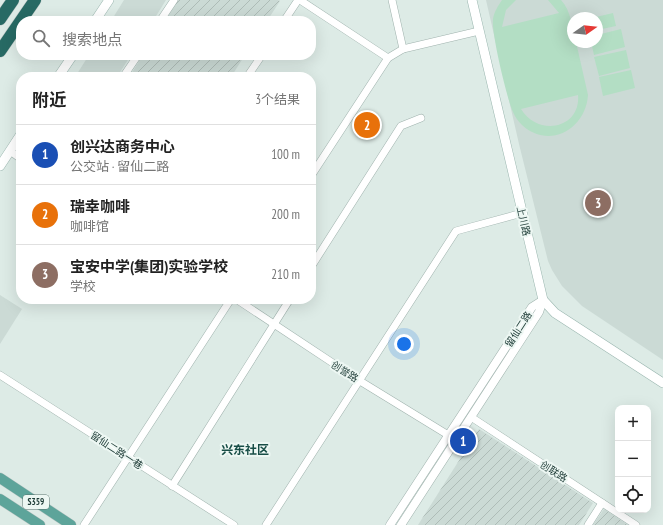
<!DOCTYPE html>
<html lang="zh">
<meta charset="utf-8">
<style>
:root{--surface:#fff;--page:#f2f2f2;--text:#222;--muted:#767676;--line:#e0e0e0;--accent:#0b8043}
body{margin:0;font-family:"PT Sans Narrow","Noto Sans SC",sans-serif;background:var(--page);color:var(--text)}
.controls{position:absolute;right:12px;bottom:12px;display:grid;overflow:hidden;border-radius:8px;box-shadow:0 4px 16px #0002}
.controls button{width:36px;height:36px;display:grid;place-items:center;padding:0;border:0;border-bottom:1px solid var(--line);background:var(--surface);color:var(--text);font:20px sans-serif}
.compass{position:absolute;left:567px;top:12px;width:36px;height:36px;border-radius:50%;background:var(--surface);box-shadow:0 4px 16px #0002;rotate:76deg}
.you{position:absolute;left:404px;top:344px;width:14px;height:14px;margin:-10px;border:3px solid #fff;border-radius:50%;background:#1a73e8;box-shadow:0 0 0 6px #1a73e833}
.badge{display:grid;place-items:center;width:26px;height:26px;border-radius:50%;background:var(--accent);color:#fff;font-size:13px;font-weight:700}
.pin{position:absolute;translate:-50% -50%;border:2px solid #fff;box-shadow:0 1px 4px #0006}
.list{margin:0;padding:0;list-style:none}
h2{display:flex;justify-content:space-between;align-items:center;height:52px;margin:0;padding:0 16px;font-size:17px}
h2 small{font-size:13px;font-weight:400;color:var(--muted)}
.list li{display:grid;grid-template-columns:26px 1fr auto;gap:12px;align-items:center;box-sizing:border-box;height:60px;padding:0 16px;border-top:1px solid var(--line)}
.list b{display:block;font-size:15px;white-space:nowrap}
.list p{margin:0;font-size:13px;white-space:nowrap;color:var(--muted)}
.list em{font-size:13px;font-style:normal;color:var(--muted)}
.icon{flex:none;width:22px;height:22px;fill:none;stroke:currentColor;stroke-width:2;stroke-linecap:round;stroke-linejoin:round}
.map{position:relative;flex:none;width:663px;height:525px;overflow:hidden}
.search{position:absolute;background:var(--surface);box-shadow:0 4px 16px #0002;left:16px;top:16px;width:300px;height:44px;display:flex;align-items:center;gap:10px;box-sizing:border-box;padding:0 14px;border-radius:16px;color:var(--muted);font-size:15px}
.panel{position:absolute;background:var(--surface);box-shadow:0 4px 16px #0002;left:16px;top:72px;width:300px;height:232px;border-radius:16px}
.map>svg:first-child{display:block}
</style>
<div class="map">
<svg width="663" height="525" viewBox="0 0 663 525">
<defs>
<pattern id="industrial-furrows" width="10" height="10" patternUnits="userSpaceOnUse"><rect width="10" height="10" fill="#cbdad5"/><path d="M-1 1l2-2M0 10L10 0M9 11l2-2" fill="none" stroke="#aebcb7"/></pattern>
</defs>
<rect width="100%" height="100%" fill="#ddebe6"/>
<!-- built -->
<g fill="#cbdad5" fill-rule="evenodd">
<path d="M124,0H166L153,21H111Z"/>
<path d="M486,0H663V360L582,306L562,286L552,270L548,261L519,144ZM573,18H597V42H573Z"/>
<path d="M89,55H131L117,77H75Z"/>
<path d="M0,295L22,309L0,344Z"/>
</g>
<!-- industrial -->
<g fill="url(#industrial-furrows)">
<path d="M178,0H278L280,1L267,21H165Z"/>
<path d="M143,55H245L231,77H129Z"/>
<path d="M479,429L593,503L579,525H418Z"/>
<path d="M604,509L628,525H593Z"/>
</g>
<!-- pitch -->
<g fill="#b3dec4" fill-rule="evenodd">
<path d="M502,0H516L506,10L502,27L559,13L548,0H561C571,11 573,27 573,42H576L588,95C586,129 549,150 522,125C518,121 515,117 513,112C507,99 491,32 493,19C494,12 498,6 502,0ZM578,95C581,129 538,137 521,109Z"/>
<path d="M613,13L616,26L597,30V18H592Z"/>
<path d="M621,29L625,47L594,55L591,42H597V35Z"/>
<path d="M626,50L630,68L599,76L594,57Z"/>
<path d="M631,70L635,88L603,96L599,77Z"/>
</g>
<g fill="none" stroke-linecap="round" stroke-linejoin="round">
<!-- minor casing -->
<g stroke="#a0b3ae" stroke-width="8">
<g id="minor">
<path d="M300,0L388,58"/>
<path d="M392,0L403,49"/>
<path d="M160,21L174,0"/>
<path d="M284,21L298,0"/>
<path d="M123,77L138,55"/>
<path d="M247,77L262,55"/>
<path d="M10,151L21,159"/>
<path d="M311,176L388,58L403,49L479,31"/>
<path d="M311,267L401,126L421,118"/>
<path d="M236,299L360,381L453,438"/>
<path d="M0,375L234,525"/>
<path d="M471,417L636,525"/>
<path d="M172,486L290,299"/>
<path d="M84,525L231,299"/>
<path d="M266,525L456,231L522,213"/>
<path d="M588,525L602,503"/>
</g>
</g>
<!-- tertiary casing -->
<g stroke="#a0b3ae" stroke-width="9">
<g id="tertiary">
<path d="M390,525L532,307L543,300"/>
<path d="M401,525L539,312L543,300"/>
</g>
</g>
<!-- secondary casing -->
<g stroke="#9bb7b0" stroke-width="10">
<g id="secondary">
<path d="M472,0L543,300L555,313L663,383"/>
<path d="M95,21L109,0"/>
<path d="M58,77L73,55"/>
<path d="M0,166L21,134"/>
</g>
</g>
<!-- primary casing -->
<g stroke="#c0c8c7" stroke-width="11">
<g id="primary">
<path d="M0,478L71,525"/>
<path d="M0,499L40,525"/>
</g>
</g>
<!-- motorway casing -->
<g stroke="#c0c8c7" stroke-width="13">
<g id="motorway">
<path d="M0,19L13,0"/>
<path d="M0,51L35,0"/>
</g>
</g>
<!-- minor -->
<use href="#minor" stroke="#fff" stroke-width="7"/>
<!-- tertiary -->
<use href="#tertiary" stroke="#fff" stroke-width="8"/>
<!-- secondary -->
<use href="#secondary" stroke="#fff" stroke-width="9"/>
<!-- primary -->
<use href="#primary" stroke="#5da49a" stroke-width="10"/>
<!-- motorway -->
<use href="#motorway" stroke="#276a64" stroke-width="12"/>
</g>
<g text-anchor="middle" stroke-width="4" stroke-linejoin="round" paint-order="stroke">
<!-- shield labels -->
<rect fill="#edf7f3" stroke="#5b736f" stroke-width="1" x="23" y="495" width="26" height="14" rx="3"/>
<g font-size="9" font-weight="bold" fill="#1d3b36">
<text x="36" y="505">S359</text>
</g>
<!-- street labels -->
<g font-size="10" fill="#1d3b36" stroke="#edf7f3">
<text transform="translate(524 221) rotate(77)" y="4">上川路</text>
<text transform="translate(518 329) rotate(-57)" y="4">留仙二路</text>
<text transform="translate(345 371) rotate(33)" y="4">创誉路</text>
<text transform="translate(117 450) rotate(33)" y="4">留仙二路一巷</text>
<text transform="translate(554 471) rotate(33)" y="4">创联路</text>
</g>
<!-- quarter labels -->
<g font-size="12" font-weight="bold" fill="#184e47" stroke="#edf7f3">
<text x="245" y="454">兴东社区</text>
</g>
</g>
</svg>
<div class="controls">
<button>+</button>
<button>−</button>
<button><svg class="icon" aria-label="locate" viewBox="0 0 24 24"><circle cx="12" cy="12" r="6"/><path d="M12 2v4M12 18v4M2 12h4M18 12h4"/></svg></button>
</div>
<svg class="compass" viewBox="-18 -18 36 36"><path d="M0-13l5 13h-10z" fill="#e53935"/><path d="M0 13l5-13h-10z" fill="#767676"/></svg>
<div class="you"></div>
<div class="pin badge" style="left:463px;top:441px;background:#1a4fb4">1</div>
<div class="pin badge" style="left:367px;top:125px;background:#e8710a">2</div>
<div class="pin badge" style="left:598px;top:203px;background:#8d6e63">3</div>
<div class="search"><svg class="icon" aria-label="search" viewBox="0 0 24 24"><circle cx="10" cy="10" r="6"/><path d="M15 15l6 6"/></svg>搜索地点</div>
<section class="panel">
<h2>附近<small>3个结果</small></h2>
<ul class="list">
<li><span class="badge" style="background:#1a4fb4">1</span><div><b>创兴达商务中心</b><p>公交站 · 留仙二路</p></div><em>100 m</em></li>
<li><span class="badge" style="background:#e8710a">2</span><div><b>瑞幸咖啡</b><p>咖啡馆</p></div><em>200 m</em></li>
<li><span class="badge" style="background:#8d6e63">3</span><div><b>宝安中学(集团)实验学校</b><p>学校</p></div><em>210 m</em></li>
</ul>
</section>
</div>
